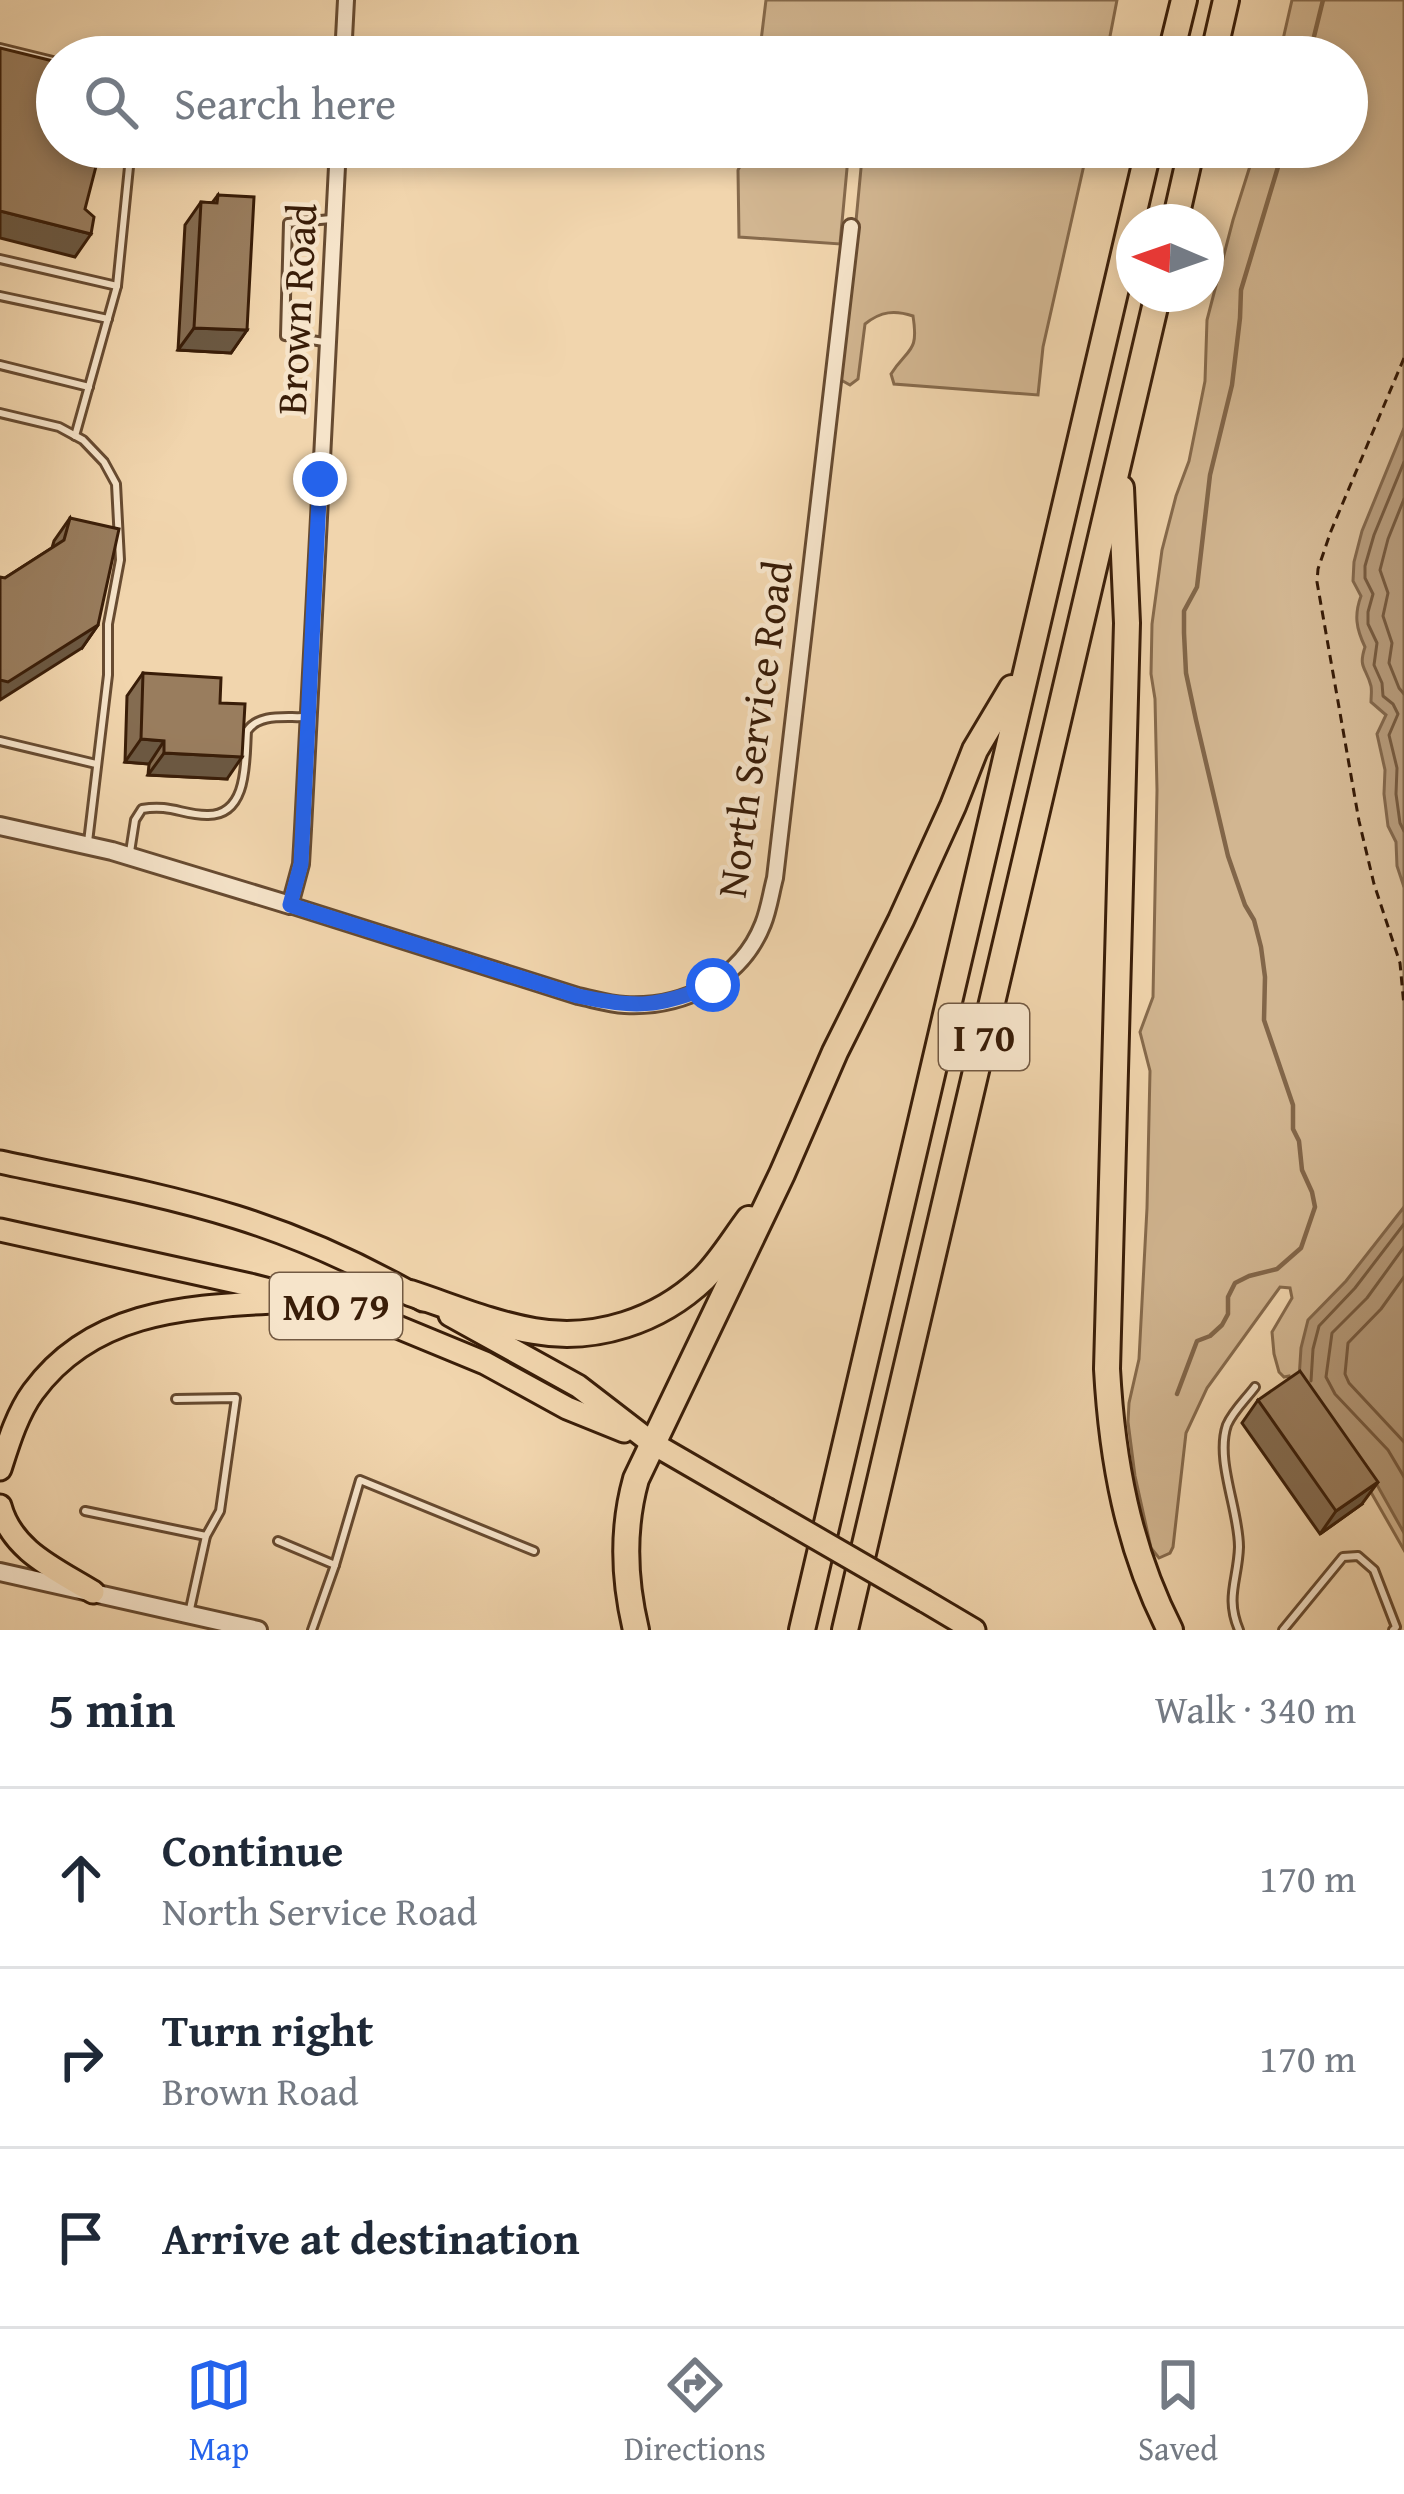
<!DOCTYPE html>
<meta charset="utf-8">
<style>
:root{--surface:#fff;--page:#f6f6f7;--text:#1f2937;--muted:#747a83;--line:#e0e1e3;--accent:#2563eb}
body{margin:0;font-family:"Gentium Book Plus",serif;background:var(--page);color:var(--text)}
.compass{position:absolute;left:1116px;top:204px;width:108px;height:108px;border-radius:50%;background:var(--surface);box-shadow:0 6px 18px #0003;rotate:272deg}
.stop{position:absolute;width:36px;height:36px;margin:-27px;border:9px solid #2563eb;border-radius:50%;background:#fff}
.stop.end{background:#2563eb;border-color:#fff;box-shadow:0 3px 12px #0008}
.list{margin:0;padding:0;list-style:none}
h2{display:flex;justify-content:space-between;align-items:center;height:156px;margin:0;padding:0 48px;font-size:51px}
h2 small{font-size:39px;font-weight:400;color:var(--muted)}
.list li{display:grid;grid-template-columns:78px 1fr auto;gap:36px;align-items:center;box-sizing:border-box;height:180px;padding:0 48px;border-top:3px solid var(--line)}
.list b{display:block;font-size:45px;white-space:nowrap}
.list p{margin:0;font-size:39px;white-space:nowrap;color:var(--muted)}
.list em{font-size:39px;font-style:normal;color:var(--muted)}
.icon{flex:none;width:66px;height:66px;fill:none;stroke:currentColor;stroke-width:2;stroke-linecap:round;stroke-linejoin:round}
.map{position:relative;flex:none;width:1404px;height:1630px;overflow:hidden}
.search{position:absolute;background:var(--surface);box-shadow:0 6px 18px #0003;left:36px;right:36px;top:36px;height:132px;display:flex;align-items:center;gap:30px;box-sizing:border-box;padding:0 42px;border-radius:66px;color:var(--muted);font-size:45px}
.sheet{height:696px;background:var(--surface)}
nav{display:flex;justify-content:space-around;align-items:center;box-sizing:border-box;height:168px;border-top:3px solid var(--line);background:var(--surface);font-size:33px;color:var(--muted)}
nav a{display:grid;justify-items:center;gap:6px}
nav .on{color:var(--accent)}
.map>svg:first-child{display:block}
</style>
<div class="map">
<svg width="1404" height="1630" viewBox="0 0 1404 1630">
<rect width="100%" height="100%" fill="#f1d5ad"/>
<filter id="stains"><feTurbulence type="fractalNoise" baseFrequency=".00167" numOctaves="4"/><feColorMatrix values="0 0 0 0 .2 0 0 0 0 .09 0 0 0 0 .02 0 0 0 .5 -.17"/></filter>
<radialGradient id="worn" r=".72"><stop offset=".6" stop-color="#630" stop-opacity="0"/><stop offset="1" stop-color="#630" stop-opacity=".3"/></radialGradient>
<!-- green -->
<g fill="#d2b691" stroke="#866a4c" stroke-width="3">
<path d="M766,0H1117L1106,57H759Z"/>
<path d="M1292,0H1404V1550L1360,1473L1293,1391L1289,1376L1284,1377L1279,1372L1274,1354L1272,1332L1292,1298L1290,1288L1280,1287L1207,1388L1186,1433L1173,1547L1170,1553L1159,1558L1151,1548L1135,1476L1128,1422L1129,1403L1139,1359L1147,1208L1150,1071L1140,1032L1153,997L1157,790L1155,699L1151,674L1152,624L1162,550L1176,496L1189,461L1205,381L1207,320L1233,220L1256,147H1347V57H1279Z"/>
<path d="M777,147H849L840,244L739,237L738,170L744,159C761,165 767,161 777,147Z"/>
<path d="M863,147H1088L1043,347L1038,395L894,384L891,374C908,347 919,354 913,316C895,310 881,311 865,324L858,379L850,385L841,380Z"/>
</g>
<!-- water -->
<g fill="#b29675" stroke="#826649" stroke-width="3">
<path d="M1404,428V887L1397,866L1396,842L1388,826L1384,794L1385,770L1377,734L1386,715L1371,702C1371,696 1372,691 1371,686C1366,667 1358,668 1365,647C1356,628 1354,615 1361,596L1353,581L1354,562L1362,531Z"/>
<path d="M1404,1207V1533L1367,1467L1299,1379L1301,1348L1308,1320L1346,1281Z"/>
</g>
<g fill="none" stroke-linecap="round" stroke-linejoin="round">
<!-- shore -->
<g stroke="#765a3e" stroke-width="3">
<path d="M1404,462L1374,535L1365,566V578L1373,594L1368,612V624L1377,643L1374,665L1382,683L1383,696L1393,704L1398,714L1389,735L1397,768L1396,794L1400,823L1404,831"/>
<path d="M1404,499L1388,539L1380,570L1388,593L1383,616L1392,643L1389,663L1399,688L1404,694"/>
<path d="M1404,1247L1367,1298L1332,1333L1326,1377L1335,1394L1388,1450L1404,1477"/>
<path d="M1404,1277L1381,1309L1348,1343L1345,1374L1349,1383L1404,1442"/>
<path d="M1311,1381L1313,1349L1319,1326L1355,1288L1404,1224"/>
</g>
<!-- stream -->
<g stroke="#826649" stroke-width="4.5">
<path d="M1309,57L1323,0"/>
<path d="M1177,1394L1197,1341L1210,1336L1222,1325L1228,1314V1297L1235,1283L1249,1276L1277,1269L1301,1248L1315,1207L1312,1192L1302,1170L1299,1141L1293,1129V1105L1264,1020L1265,977L1261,947L1254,920L1245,905L1228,856L1196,720L1186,673L1184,633V611L1197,587L1210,475L1232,385L1240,318L1241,290L1284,147"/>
</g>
<!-- service casing -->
<g stroke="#674b31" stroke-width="12">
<g id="service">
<path d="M0,48L57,62"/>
<path d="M0,259L117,286"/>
<path d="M0,296L108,319"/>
<path d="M324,342L285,336L288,223L331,219"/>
<path d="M0,365L89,387"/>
<path d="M0,413L59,427L83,440L104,462L116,484L120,560L108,624V675L88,842"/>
<path d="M75,436L117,286L131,147"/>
<path d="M0,741L96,764"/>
<path d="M130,852L135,820L142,809C171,804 182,815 207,815C249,816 245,759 247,731C259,713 285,718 305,717"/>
<path d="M176,1399L236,1398L220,1511L206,1536L190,1609"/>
<path d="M85,1511L206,1536"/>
<path d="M278,1541L335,1565L312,1630"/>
<path d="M335,1565L360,1480L534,1551"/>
<path d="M1239,1630C1225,1597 1238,1580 1239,1547C1239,1510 1215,1460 1227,1425C1233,1411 1246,1399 1255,1387"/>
<path d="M1283,1630L1343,1557L1358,1556L1374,1570L1396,1627L1393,1630"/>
</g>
</g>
<!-- minor casing -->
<g stroke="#674b31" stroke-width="20">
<g id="minor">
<path d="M343,57L346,0"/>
<path d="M338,147L303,829L301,864L290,905L578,996C593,999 609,1004 625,1005C683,1008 741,980 763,924C769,909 771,893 775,878L851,227"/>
</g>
</g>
<!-- tertiary casing -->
<g stroke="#674b31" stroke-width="22">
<g id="tertiary">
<path d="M0,826L112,851L290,905"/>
<path d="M0,1572L258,1630"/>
</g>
</g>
<!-- primary casing -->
<g stroke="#391d08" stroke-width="27">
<g id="primary">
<path d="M0,1162C79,1179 159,1193 236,1217C300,1237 364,1266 423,1300"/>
<path d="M0,1230L250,1285L371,1316L485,1363L567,1408L624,1431"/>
<path d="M450,1315L578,1386L652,1443L766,1509"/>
<path d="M0,1469C8,1444 17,1414 33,1392C95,1307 194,1307 288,1301"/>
<path d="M0,1506C12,1551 56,1569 93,1592"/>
<path d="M925,1601L974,1630"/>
</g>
</g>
<!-- motorway casing -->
<g stroke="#391d08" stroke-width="30">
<g id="motorway">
<path d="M1170,57L1184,0"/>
<path d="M1213,57L1226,0"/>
<path d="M1175,222L1192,147"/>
<path d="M1121,488L1127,623L1107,1369C1112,1460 1128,1548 1170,1630"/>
<path d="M410,1293C450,1306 492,1324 534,1331C595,1342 659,1321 704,1278C721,1261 734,1239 749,1219"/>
<path d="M636,1630C624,1580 622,1529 636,1479L782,1174L835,1052L901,920L953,806L975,750L1012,688"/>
<path d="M802,1630C918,1136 1031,641 1149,147"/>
<path d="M845,1630L1158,294"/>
</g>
</g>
<!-- path -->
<path stroke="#391d08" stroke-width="3" stroke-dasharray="9 6" stroke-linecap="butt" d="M1404,358L1331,531L1318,569L1317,582L1359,821L1374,884L1400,963L1404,1006"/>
<!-- service -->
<use href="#service" stroke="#f6e4ca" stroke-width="6"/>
<!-- minor -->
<use href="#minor" stroke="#f6e4ca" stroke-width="14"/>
<!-- tertiary -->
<use href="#tertiary" stroke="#f6e4ca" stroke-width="16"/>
<!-- primary -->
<use href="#primary" stroke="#f1d5ad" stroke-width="21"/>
<!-- motorway -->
<use href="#motorway" stroke="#f1d5ad" stroke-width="24"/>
<!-- primary-bridge casing -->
<g stroke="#391d08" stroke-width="27" stroke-linecap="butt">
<path id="primary-bridge" d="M766,1509L925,1601"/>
</g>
<!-- primary-bridge -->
<use href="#primary-bridge" stroke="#f1d5ad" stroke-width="21"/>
</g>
<!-- wall -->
<g fill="#846c51" stroke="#391d08" stroke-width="3">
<path d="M218,195L247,330L231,353L178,350L185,225L201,202L212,203Z"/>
<path d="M70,518L98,625L82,648L5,578L52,548L54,541Z"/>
<path d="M143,673L220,703L227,779L148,775L149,764L125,762L127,696Z"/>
<path d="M1258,1400L1362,1504L1320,1534L1242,1423Z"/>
</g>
<!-- shaded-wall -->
<g fill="#6b5842" stroke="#391d08" stroke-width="3">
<path d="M0,211L91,234L75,257L0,238Z"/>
<path d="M194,328L247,330L231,353L178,350Z"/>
<path d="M98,625L82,648L0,700V680Z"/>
<path d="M141,739L164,741L149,764L125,762Z"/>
<path d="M164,753L242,757L227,779L148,775Z"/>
<path d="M1378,1482L1362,1504L1320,1534L1336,1511Z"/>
</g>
<!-- building -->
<g fill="#997d5e" stroke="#391d08" stroke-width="3">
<path d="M0,48L57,62V147H101L85,209L94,217L91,234L0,211Z"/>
<path d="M218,195L254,197L247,330L194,328L201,202L217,203Z"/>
<path d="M70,518L119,529L98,625L8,682L0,680V577L5,578L64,540Z"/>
<path d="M143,673L221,678L220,703L245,704L242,757L164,753V741L141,739Z"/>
<path d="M1300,1371L1378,1482L1336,1511L1258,1400Z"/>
</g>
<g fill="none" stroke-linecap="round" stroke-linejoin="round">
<!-- route -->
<path stroke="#2563eb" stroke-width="15" d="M320,479L301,864L290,905L578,996C636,1008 657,1008 713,985"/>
</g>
<g text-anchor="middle" stroke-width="9" stroke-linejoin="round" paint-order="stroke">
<!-- shield labels -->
<g fill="#f6e4ca" stroke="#725942" stroke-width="3">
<rect x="939" y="1004" width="90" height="66" rx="9"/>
<rect x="270" y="1273" width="132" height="66" rx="9"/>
</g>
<g font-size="39" font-weight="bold" fill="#391d08">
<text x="984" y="1051">I 70</text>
<text x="336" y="1320">MO 79</text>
</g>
<!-- street labels -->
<g font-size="42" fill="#391d08" stroke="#f6e4ca">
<text transform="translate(296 309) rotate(-87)" y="15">Brown Road</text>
<text transform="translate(754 729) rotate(-82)" y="15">North Service Road</text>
</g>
</g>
<rect width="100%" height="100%" filter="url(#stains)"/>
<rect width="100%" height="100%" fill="url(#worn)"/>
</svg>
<svg class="compass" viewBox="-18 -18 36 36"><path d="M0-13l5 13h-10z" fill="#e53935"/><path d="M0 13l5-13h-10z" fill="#747a83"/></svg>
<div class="stop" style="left:713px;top:985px"></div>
<div class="stop end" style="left:320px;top:479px"></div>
<div class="search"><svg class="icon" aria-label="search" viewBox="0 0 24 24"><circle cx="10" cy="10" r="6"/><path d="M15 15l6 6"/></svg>Search here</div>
</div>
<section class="sheet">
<h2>5 min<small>Walk · 340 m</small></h2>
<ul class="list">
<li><svg class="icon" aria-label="ahead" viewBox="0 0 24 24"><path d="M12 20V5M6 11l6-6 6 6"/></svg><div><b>Continue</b><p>North Service Road</p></div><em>170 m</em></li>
<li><svg class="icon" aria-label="right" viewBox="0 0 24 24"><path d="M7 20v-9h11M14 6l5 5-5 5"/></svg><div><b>Turn right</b><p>Brown Road</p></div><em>170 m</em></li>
<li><svg class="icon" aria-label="arrive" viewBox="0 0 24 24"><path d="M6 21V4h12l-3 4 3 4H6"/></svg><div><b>Arrive at destination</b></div></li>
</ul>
</section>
<nav>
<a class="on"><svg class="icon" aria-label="map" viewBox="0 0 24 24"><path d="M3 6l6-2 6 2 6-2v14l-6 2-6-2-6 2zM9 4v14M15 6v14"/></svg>Map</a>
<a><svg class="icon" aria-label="directions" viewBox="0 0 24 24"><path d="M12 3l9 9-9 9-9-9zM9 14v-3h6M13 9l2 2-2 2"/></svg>Directions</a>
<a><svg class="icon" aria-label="saved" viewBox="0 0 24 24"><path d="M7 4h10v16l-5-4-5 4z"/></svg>Saved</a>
</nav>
